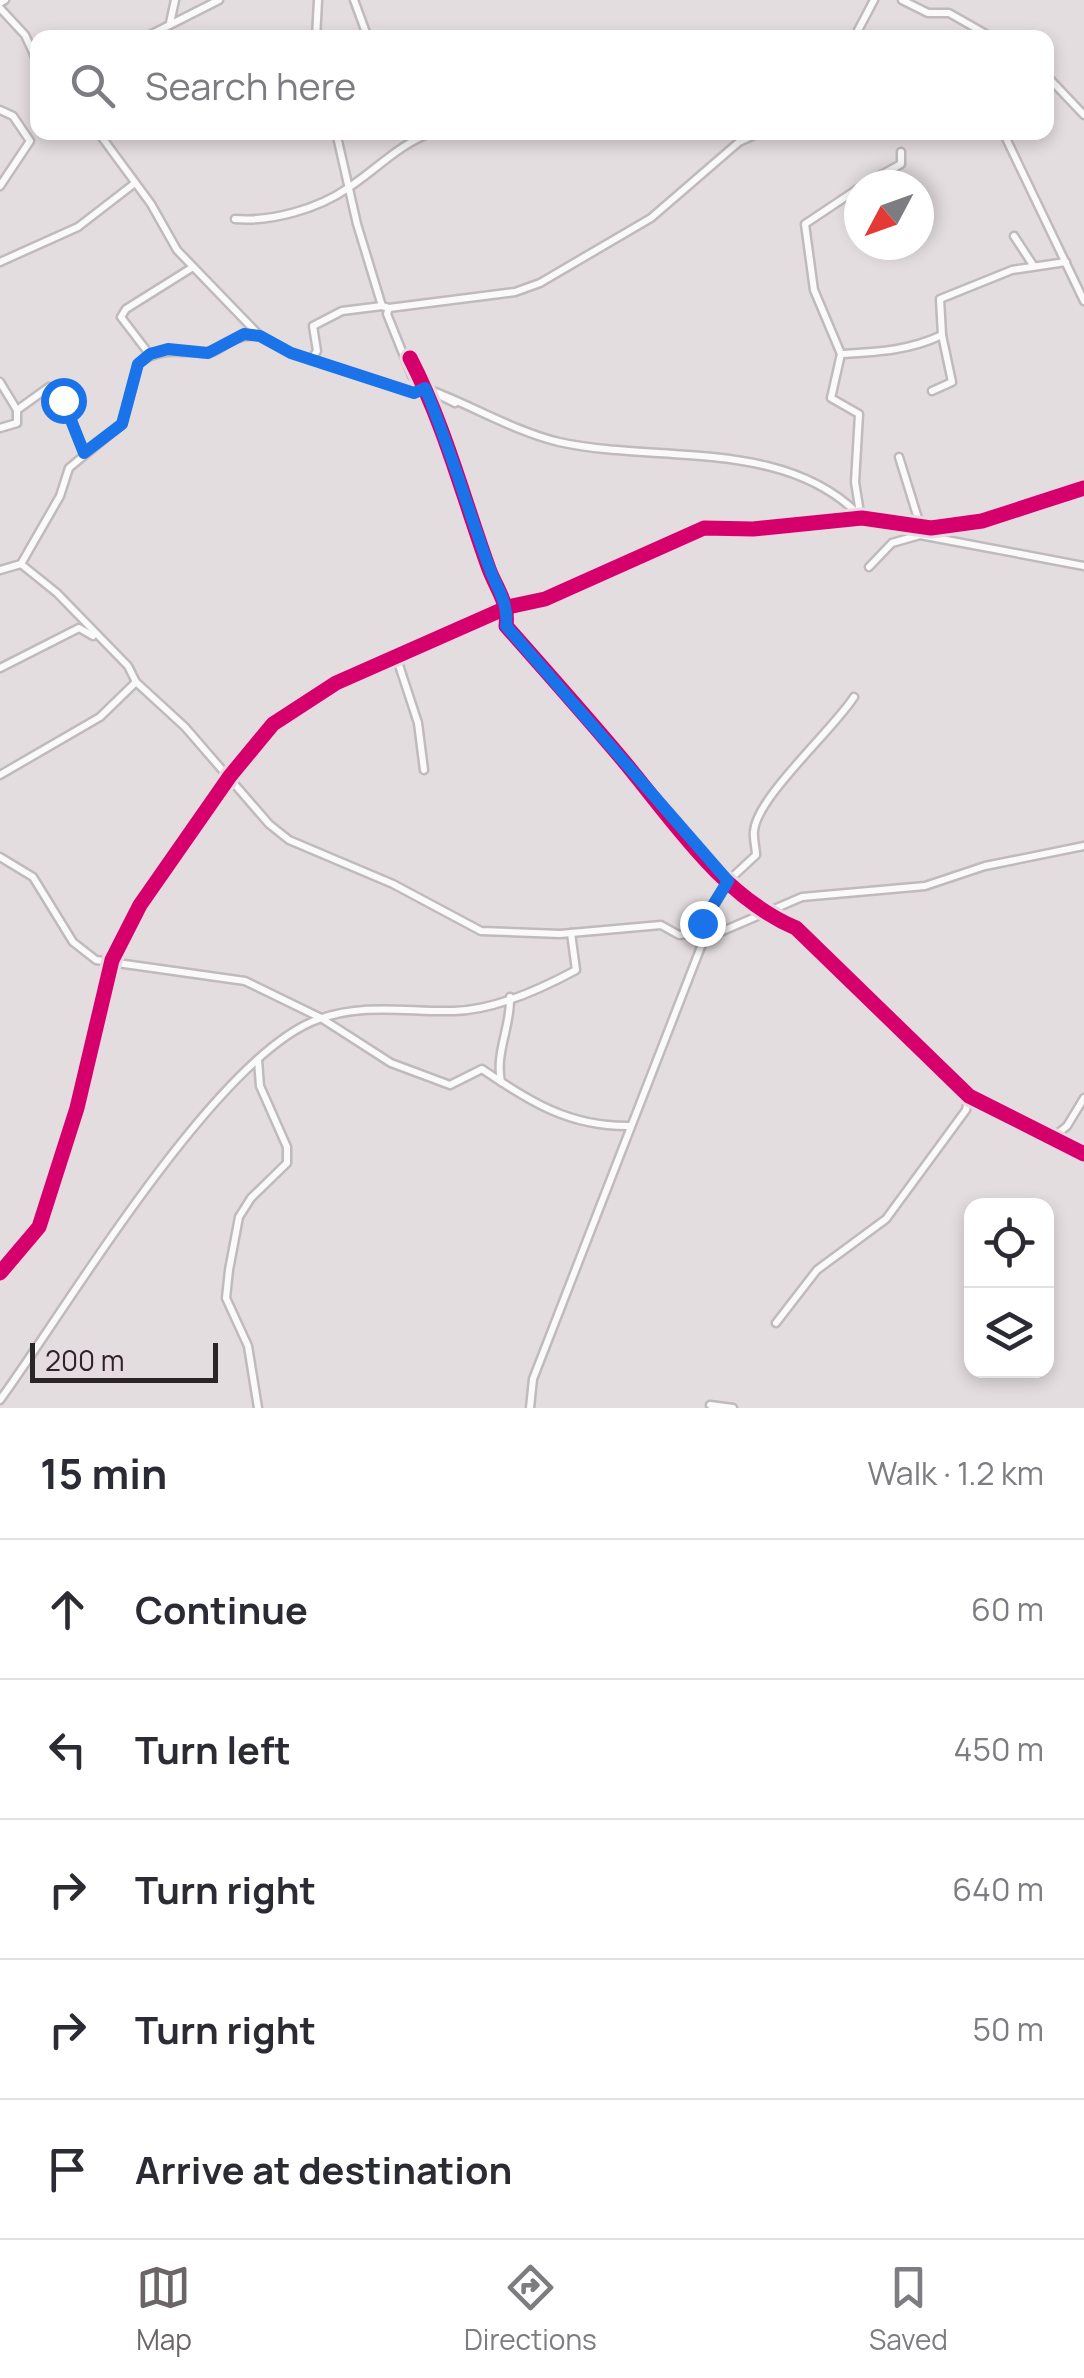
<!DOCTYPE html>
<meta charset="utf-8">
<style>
:root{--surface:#fff;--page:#f2f2f3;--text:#2b2b33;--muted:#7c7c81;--line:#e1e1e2;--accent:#6b6568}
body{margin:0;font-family:Manrope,sans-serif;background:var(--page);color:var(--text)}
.controls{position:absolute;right:30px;bottom:30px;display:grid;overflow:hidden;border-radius:20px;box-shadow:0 5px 15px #0003}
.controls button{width:90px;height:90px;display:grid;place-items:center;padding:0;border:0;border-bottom:2px solid var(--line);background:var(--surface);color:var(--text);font:50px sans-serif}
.compass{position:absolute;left:844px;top:170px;width:90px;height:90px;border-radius:50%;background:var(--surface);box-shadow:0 5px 15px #0003;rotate:229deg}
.scale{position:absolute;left:30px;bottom:25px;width:188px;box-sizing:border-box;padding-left:10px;border:5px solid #2a2527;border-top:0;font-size:28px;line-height:35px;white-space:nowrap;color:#2a2527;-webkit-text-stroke:8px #e7dae0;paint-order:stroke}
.stop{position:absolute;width:30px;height:30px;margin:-22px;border:8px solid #1a73e8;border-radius:50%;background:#fff}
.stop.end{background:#1a73e8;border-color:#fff;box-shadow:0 2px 10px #0008}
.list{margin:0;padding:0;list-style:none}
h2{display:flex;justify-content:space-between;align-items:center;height:130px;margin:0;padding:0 40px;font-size:42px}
h2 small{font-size:32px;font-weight:400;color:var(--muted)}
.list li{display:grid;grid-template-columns:65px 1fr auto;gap:30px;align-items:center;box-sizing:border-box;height:140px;padding:0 40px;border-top:2px solid var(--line)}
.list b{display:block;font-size:38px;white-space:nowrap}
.list em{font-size:32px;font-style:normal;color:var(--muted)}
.icon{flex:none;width:55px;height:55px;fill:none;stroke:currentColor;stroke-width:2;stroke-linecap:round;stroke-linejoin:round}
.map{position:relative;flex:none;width:1084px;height:1408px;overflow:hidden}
.search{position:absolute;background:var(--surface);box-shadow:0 5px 15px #0003;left:30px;right:30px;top:30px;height:110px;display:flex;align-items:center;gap:25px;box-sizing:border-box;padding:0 35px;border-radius:20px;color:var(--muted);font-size:38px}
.sheet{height:830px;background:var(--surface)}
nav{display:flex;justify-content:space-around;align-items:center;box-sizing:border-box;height:140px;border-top:2px solid var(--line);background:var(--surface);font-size:28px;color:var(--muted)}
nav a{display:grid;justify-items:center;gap:5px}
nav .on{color:var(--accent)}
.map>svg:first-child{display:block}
</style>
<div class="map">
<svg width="1084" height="1408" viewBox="0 0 1084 1408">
<rect width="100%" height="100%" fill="#e4dde0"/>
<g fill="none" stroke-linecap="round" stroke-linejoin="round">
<!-- street casing -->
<g stroke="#c0babc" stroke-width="11">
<g id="street">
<path d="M354,0L368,38"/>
<path d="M902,0L928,13H949L993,38"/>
<path d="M0,3L5,0"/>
<path d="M0,8L25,35L38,63"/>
<path d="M170,23L175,0"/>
<path d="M144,38L219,0"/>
<path d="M316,38L318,0"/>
<path d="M854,38L874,0"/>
<path d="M1046,75L1084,115"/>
<path d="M0,110L13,116L30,141L0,186"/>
<path d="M98,132L151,204L177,250L260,336L291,353L414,393L425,388L455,403"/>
<path d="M336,132L357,224L382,306L389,308L387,314L412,376L425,388C470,404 513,431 559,442C659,464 786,437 862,518"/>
<path d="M1003,132L1084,301"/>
<path d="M863,185L901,164V152"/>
<path d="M859,188L805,224L814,290L841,354L831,398L859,414L855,482L860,513"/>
<path d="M235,219C271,222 318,209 348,188C377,169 399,144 433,132"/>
<path d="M1014,236L1033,265"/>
<path d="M0,262L78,227L135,183"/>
<path d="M389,308L515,292L540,283L651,218L739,142L761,132"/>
<path d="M841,354C876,352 908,351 942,335L940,299L1012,270L1066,262"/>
<path d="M150,355L121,317L126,309L193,267"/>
<path d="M410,358C445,426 463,497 489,569C497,590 509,603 506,626C545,670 584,714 622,759C673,820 721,896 796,928L969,1096L1084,1154"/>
<path d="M311,360L317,351L313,326L342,311L382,306"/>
<path d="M0,382L17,410V423L0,428"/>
<path d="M932,391L952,382L942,335"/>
<path d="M17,410L49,387L63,400L84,453"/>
<path d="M899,457L920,525"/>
<path d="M21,564L57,593L128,666L136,682L185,727L269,824L289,840L393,884L481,931L560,934L661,925L679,935L699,933L704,939"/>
<path d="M869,567L892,543L920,535L1084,566"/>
<path d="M0,570L21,564L60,496L69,468L122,424L138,364C160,346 180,353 206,353C221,353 230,333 258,336"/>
<path d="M397,659L418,723L424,770"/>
<path d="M0,668L79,628L93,636"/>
<path d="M0,775L100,717L136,682"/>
<path d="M0,857L33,877L73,942L96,960L245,981L321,1018L391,1063L450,1085L482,1069C530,1102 570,1127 630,1126"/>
<path d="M699,933L728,881L756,855C756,848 753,839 754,831C757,797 832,731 854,697"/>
<path d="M501,1082C495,1052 511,1027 510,997"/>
<path d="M1051,1139L1067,1126L1084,1098"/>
<path d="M0,1273L39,1227L77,1108L112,960L140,905L230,776L273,724L336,683L508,607L545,599L704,528L753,529L862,518L931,528L982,521L1084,488"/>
<path d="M776,1323L817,1270L886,1219L966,1110L969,1096"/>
<path d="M0,1400C67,1308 217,1054 319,1019C366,1003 406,1012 454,1011C494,1010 541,989 576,970L571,933"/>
<path d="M710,1405L733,1408"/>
<path d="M258,1408L248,1346L226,1298L229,1270L239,1217L251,1198L287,1163V1147L260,1086L258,1060"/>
<path d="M530,1408L533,1379L704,939L802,897L925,886L985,866L1084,846"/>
</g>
</g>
<!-- street -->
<use href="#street" stroke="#fbfafa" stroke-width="6"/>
<!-- cycleway casing -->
<g stroke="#e7dae0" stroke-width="21">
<g id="cycleway">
<path d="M410,358C445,426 463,497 489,569C497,590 509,603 506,626C545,670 584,714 622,759C673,820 721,896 796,928L969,1096L1084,1154"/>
<path d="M0,1273L39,1227L77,1108L112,960L140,905L230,776L273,724L336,683L508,607L545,599L704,528L753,529L862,518L931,528L982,521L1084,488"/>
</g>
</g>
<!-- cycleway -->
<use href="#cycleway" stroke="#d6006c" stroke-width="15"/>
</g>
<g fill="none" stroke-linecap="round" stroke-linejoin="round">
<!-- route -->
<path stroke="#1a73e8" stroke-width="12" d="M63,400L84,453L122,424L138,364L150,354L168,349L208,353L244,334L260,336L291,353L414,393L425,388C450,447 467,507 489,567C497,589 509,603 506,626L728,881L702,923"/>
</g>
</svg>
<div class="controls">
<button><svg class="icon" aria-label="locate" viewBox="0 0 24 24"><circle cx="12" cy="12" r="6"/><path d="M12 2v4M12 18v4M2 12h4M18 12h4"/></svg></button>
<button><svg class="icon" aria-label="layers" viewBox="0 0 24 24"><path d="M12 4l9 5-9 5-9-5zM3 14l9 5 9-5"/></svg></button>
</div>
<svg class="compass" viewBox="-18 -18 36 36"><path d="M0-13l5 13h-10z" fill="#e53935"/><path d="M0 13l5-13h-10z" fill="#7c7c81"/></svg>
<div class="scale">200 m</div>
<div class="stop" style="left:63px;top:400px"></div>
<div class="stop end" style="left:702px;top:923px"></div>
<div class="search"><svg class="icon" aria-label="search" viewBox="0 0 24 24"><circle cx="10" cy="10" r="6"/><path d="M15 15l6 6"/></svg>Search here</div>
</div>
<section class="sheet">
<h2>15 min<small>Walk · 1.2 km</small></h2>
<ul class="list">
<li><svg class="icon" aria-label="ahead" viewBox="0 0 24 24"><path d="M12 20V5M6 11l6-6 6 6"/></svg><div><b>Continue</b></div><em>60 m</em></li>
<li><svg class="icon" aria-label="left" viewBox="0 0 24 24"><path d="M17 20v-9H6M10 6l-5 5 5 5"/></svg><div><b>Turn left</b></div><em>450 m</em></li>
<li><svg class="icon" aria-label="right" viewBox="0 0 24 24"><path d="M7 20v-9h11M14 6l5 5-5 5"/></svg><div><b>Turn right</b></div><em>640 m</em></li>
<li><svg class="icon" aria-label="right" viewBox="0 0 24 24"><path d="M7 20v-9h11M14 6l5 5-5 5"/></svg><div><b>Turn right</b></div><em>50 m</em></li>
<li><svg class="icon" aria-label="arrive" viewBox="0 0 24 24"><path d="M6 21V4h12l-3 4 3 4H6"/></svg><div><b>Arrive at destination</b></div></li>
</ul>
</section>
<nav>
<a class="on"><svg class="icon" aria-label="map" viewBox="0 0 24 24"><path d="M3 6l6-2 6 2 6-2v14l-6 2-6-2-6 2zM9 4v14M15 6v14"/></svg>Map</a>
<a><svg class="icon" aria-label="directions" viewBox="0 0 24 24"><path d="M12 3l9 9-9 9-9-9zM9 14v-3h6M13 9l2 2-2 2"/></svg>Directions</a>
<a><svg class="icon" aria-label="saved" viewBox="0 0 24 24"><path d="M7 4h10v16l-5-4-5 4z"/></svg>Saved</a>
</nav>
